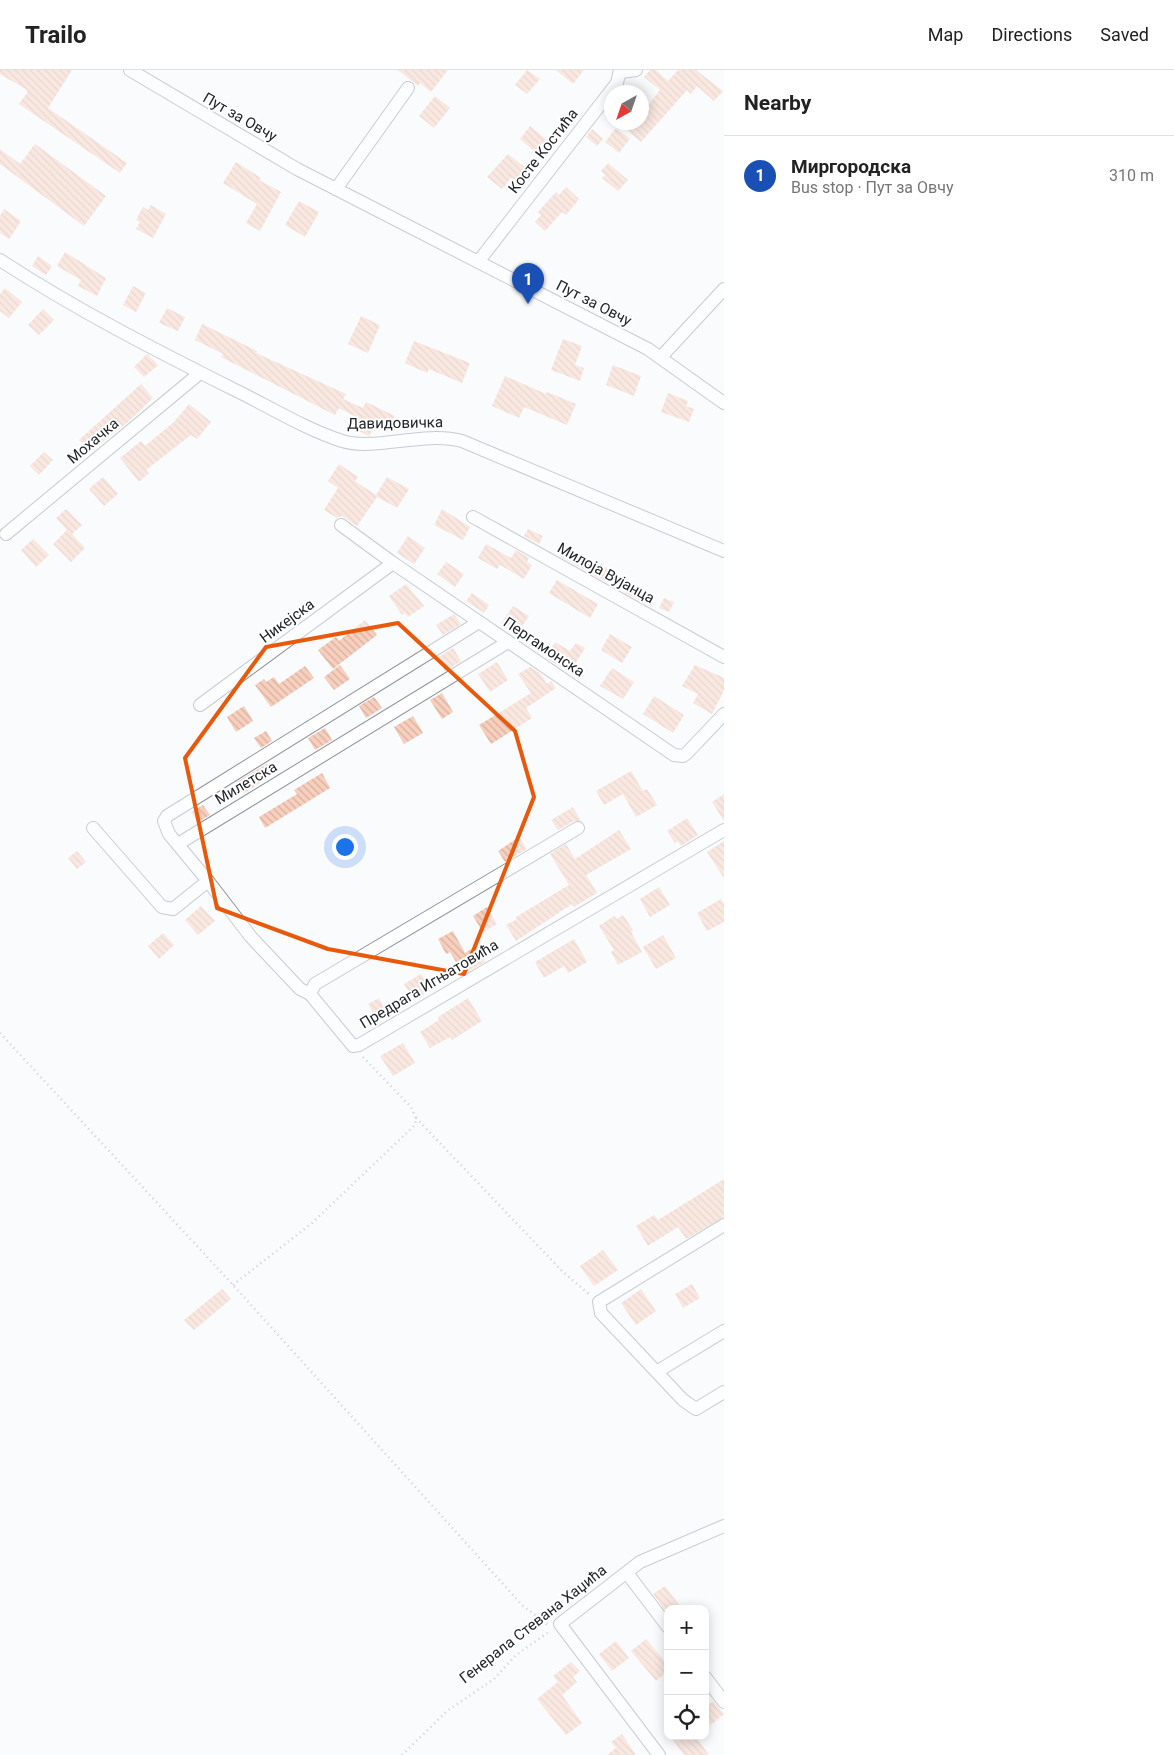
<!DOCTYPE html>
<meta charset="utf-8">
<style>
:root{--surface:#fff;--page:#f6f6f6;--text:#222;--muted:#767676;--line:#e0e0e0;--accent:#7c3aed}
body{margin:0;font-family:Roboto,sans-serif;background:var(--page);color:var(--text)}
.controls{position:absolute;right:15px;bottom:15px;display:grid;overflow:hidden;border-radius:10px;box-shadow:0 2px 12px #0003}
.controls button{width:45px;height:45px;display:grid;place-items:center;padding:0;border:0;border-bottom:1px solid var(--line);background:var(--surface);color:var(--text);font:25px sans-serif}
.compass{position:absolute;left:604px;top:15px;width:45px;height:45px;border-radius:50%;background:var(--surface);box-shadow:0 2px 12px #0003;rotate:220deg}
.you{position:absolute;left:344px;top:776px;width:18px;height:18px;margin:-12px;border:4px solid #fff;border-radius:50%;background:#1a73e8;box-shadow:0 0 0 8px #1a73e833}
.badge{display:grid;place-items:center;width:32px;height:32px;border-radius:50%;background:var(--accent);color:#fff;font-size:16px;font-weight:700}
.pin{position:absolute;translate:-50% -41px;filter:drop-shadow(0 1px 2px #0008)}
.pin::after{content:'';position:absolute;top:26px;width:18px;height:15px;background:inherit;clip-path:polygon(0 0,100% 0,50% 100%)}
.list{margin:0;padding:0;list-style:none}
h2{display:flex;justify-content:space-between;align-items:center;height:65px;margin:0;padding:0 20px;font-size:21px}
h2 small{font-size:16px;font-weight:400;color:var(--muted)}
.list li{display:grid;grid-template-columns:32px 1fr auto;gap:15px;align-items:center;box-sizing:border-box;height:80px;padding:0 20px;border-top:1px solid var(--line)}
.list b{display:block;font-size:19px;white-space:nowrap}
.list p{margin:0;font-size:16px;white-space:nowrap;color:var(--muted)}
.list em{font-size:16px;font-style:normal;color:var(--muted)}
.icon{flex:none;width:28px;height:28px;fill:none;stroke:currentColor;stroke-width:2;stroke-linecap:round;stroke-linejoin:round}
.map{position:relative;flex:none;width:724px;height:1685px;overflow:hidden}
header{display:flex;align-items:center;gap:30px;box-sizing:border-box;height:70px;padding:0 25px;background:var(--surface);border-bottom:1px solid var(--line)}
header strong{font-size:24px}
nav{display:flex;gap:28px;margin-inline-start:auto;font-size:18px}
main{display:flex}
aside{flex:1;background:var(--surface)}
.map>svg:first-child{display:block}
</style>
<header>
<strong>Trailo</strong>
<nav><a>Map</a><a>Directions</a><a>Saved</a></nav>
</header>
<main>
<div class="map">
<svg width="724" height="1685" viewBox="0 0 724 1685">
<defs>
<pattern id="building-back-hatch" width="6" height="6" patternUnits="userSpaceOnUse" patternTransform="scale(1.25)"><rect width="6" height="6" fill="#f8cebc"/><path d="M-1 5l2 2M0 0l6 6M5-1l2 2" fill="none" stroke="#d4b1a2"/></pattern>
</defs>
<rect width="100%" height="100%" fill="#fafbfd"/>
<!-- building -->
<g fill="url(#building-back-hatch)">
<path d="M0,0H72L48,38L127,93L120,103L19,34L27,23V20L0,4Z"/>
<path d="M398,0H448L431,22L420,13L418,16Z"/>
<path d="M527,0L540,9L527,24L515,15Z"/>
<path d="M556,0H584L573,14Z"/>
<path d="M650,0H656L668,11L678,0H696L723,21L714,31L697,16L691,24L687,20L641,72L627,60L634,52H642V43L660,20L644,7Z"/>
<path d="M435,26L450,38L434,58L419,46Z"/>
<path d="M530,56L547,70L536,83L520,69Z"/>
<path d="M616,58L630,69L619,83L605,72Z"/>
<path d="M592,59L603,69L597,76L586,67Z"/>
<path d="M35,74L106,126L84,156L0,94V79L20,94Z"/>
<path d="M508,84L527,99L516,112L511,108L502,119L487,107Z"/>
<path d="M236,92L261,108L259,110L281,122L260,161L246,153L257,134L223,113Z"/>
<path d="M608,93L628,110L618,121L602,108L605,105L601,101Z"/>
<path d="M566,117L579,129L566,145L562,142L545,161L535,152L541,145L538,142L556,122L559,125Z"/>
<path d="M299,131L319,142L305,167L285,155Z"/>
<path d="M151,135L166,144L153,168L136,159L140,152L136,150L143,137L148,140Z"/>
<path d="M4,139L21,151L9,169L0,163V146Z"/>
<path d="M65,182L106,208L97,226L78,216L81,210L57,196Z"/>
<path d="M38,186L52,196L46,205L32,196Z"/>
<path d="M133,216L146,223L136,242L123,235Z"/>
<path d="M5,218L22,232L9,248L0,241V224Z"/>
<path d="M167,238L185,247L178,261L159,253Z"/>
<path d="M43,239L54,250L39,265L28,255Z"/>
<path d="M361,246L380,255L368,283L348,274Z"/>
<path d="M202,254L257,281L256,283L346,324L343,329L363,338L366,332L395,346L388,362L375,355L369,366L353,358L358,348L339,338L335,345L221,287L223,284L195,270Z"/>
<path d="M563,269L582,276L575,295L584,298L580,311L551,300Z"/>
<path d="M414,271L470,293L462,313L429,299L427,303L405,293Z"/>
<path d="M147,284L158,295L144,307L134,297Z"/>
<path d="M613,295L641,306L634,326L606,315Z"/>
<path d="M505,306L546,324L547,322L576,334L567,355L524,337L519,348L492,336Z"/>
<path d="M141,314L153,328L128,352L90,382L79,370Z"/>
<path d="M668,323L688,331L686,336L694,339L689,352L661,342Z"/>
<path d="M189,334L211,352L197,369L191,365L146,400L149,403L139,412L120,388L141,371L145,376L174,352Z"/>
<path d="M44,382L53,390L39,405L30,396Z"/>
<path d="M339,394L358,407L355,411L376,425L387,407L409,419L397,438L377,427L357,456L342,446L337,448L324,440L338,418L328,411Z"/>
<path d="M103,407L118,424L104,436L89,419Z"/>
<path d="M66,439L82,455L72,464L85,478L71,492L53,474L67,460L56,448Z"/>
<path d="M442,439L470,457L463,470L434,455Z"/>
<path d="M528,459L543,466L539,474L524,466Z"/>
<path d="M408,466L425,478L414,494L397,483Z"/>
<path d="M33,469L49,485L36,497L21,480Z"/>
<path d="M486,474L511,488L516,480L529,488L527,492L532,495L524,509L500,495L497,499L478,488Z"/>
<path d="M564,478L612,501L606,512L560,486Z"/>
<path d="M446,492L464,504L455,517L437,504Z"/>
<path d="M557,510L598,534L590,548L549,523Z"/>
<path d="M631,512L647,520L641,531L625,523Z"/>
<path d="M406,514L424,536L408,547L405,543L402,545L389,526Z"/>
<path d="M472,523L489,535L484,543L466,531Z"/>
<path d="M664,528L674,532L669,542L659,538Z"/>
<path d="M513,536L529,546L517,564L501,554Z"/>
<path d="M454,544L461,554L443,565L436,555Z"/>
<path d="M365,550L377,565L333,599L318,580L336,567L339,571Z"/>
<path d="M610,564L632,577L622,593L601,580Z"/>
<path d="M555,572L570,581L576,573L585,578L572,599L563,593L561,597L546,588Z"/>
<path d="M453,578L461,591L445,601L437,588Z"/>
<path d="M497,592L508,610L490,622L478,604Z"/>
<path d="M340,595L350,609L334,620L324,607Z"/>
<path d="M695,595L724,608V620L712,644L693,633L698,624L682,616Z"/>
<path d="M305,596L314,608L271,637L255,615L264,609L266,612L274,607L279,614Z"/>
<path d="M530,597L540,603L547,614L551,611L556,618L526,638L532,648L491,674L479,655L531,623L518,604Z"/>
<path d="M612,598L634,612L623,629L600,616Z"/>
<path d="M442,623L453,642L442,649L430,630Z"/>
<path d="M654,626L684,645L673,663L643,644Z"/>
<path d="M374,627L382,638L366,648L359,636Z"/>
<path d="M244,636L253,651L236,662L227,647Z"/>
<path d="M413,646L423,663L404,674L394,657Z"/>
<path d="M325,658L332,670L315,680L308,668Z"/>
<path d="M266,661L272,671L261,678L254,668Z"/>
<path d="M267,694L273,704L244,723L237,712Z"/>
<path d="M631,701L643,721L647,719L657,735L636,747L623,724L604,735L596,721Z"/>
<path d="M322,703L330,718L265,758L259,747L297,724L294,720Z"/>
<path d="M724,724V751L712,732Z"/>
<path d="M203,735L210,745L198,752L191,742Z"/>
<path d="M573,737L581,751H574L558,760L551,750Z"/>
<path d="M687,748L698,765L681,776L678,771L675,773L667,761Z"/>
<path d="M619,760L631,779L586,805L597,823L574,837L572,834L516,871L506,855L517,849L516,847L569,815L550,784L566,774L575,789Z"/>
<path d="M519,767L527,779L505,792L498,781Z"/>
<path d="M724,771V808L707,782Z"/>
<path d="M77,781L86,792L77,799L68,788Z"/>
<path d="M659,817L670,835L650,847L640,829Z"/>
<path d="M721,829L724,834V852L707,861L697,843Z"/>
<path d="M201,836L215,851L198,865L185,850Z"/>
<path d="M487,837L497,854L483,862L473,846Z"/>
<path d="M623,845L633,860L631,862L642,882L618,895L611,882L614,880L599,856L614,846L617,849Z"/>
<path d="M453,861L465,883L476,876L485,892L463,904L450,882L446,884L438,869Z"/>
<path d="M163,863L174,875L159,889L148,876Z"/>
<path d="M663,865L676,888L656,899L643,877Z"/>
<path d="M574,869L587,892L568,903L564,896L544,908L535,892Z"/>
<path d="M421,904L431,920L414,930L404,914Z"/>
<path d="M379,928L385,938L374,944L368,934Z"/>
<path d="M468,928L482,951L452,970L450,967L430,978L420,962L439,950L438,947Z"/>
<path d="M403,973L415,993L393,1006L380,986Z"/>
<path d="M724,1109V1147L686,1169L678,1157L648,1176L636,1156L654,1145L658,1150Z"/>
<path d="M603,1180L618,1200L594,1216L580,1196Z"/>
<path d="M692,1214L700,1228L683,1238L675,1224Z"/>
<path d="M222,1219L231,1229L194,1260L184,1250Z"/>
<path d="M641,1219L656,1241L636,1255L621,1233Z"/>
<path d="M665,1516L682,1539H664L653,1524Z"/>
<path d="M646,1569L668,1595V1601L656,1611L631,1581Z"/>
<path d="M616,1571L629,1588L612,1601L599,1584Z"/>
<path d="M571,1592L580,1601L573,1607L577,1612L562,1625L582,1653L566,1665L537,1629L558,1612L553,1606Z"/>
<path d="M713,1631L724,1644L711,1655L705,1648V1638Z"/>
<path d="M622,1664L636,1685H607L616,1678L611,1672Z"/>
<path d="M670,1666H695L709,1685H684Z"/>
</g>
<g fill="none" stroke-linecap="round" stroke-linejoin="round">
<!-- minor casing -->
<g stroke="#8b929b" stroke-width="14">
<g id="minor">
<path d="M130,0L297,99L648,279L724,333"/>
<path d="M621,2L636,0"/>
<path d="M336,119L408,18"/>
<path d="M0,190C75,239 155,280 235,320C270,337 305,359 342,371C376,381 422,361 462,371L724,481"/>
<path d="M478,192L617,13L620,0"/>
<path d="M661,287L724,219"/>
<path d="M473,447L724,587"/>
<path d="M341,455L393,493L674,685L683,686L686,684L724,644"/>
<path d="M6,464L200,303"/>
<path d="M200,635L393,493"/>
<path d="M93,758L162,837L173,839L208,811L169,764L164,751L167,746L479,552"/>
<path d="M578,758L315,914L310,924L353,976L359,975L724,760"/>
<path d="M178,774L508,572"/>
<path d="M208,811L251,867L300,919L310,924"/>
<path d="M724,1155L599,1232L601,1243L683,1330L696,1339L724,1322"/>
<path d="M658,1301L724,1261"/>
<path d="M627,1503L668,1557"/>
<path d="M705,1607L724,1632"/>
<path d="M659,1685L560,1554L640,1492L724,1456"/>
</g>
</g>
<!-- path -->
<g stroke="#96989a" stroke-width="2.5" stroke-dasharray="1 4" stroke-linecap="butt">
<path d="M0,963L233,1215L522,1535L549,1556"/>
<path d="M416,1048L562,1201L590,1225"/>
<path d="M233,1215L312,1153L415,1055L416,1048L411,1037L362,986"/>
<path d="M402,1685L447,1641L494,1609L516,1585L550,1561"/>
</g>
<!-- minor -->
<use href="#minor" stroke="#fff" stroke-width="12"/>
</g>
<!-- marked area -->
<path d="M0 0H724V1685H0ZM398,553L515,661L534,727L464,904L328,879L217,838L185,688L266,577Z" fill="#fafbfd" fill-opacity=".55" fill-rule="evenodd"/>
<path fill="none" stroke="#e8590c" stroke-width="4" stroke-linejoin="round" d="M398,553L515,661L534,727L464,904L328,879L217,838L185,688L266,577Z"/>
<g text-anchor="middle" stroke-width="4" stroke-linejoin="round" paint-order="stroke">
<!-- street labels -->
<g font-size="15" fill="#222528" stroke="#fff">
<text transform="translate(240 47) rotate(30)" y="5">Пут за Овчу</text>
<text transform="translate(543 81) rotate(-52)" y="5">Косте Костића</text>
<text transform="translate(594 233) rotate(27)" y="5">Пут за Овчу</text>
<text transform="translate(395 353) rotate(-1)" y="5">Давидовичка</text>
<text transform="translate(93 371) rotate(-40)" y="5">Мохачка</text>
<text transform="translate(606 503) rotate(29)" y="5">Милоја Вујанца</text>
<text transform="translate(287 551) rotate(-36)" y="5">Никејска</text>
<text transform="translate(544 577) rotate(34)" y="5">Пергамонска</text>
<text transform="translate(246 713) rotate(-31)" y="5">Милетска</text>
<text transform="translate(429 914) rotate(-31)" y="5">Предрага Игњатовића</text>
<text transform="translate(533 1554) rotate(-38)" y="5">Генерала Стевана Хаџића</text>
</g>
</g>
</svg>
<div class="controls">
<button>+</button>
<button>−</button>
<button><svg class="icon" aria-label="locate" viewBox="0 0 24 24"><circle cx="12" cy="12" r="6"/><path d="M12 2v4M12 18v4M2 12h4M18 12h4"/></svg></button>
</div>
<svg class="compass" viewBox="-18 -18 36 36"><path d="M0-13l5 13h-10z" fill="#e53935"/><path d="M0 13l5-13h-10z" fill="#767676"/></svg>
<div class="you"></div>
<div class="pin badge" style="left:528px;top:234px;background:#1a4fb4">1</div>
</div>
<aside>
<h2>Nearby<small></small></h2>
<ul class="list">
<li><span class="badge" style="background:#1a4fb4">1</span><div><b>Миргородска</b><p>Bus stop · Пут за Овчу</p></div><em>310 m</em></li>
</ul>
</aside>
</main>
